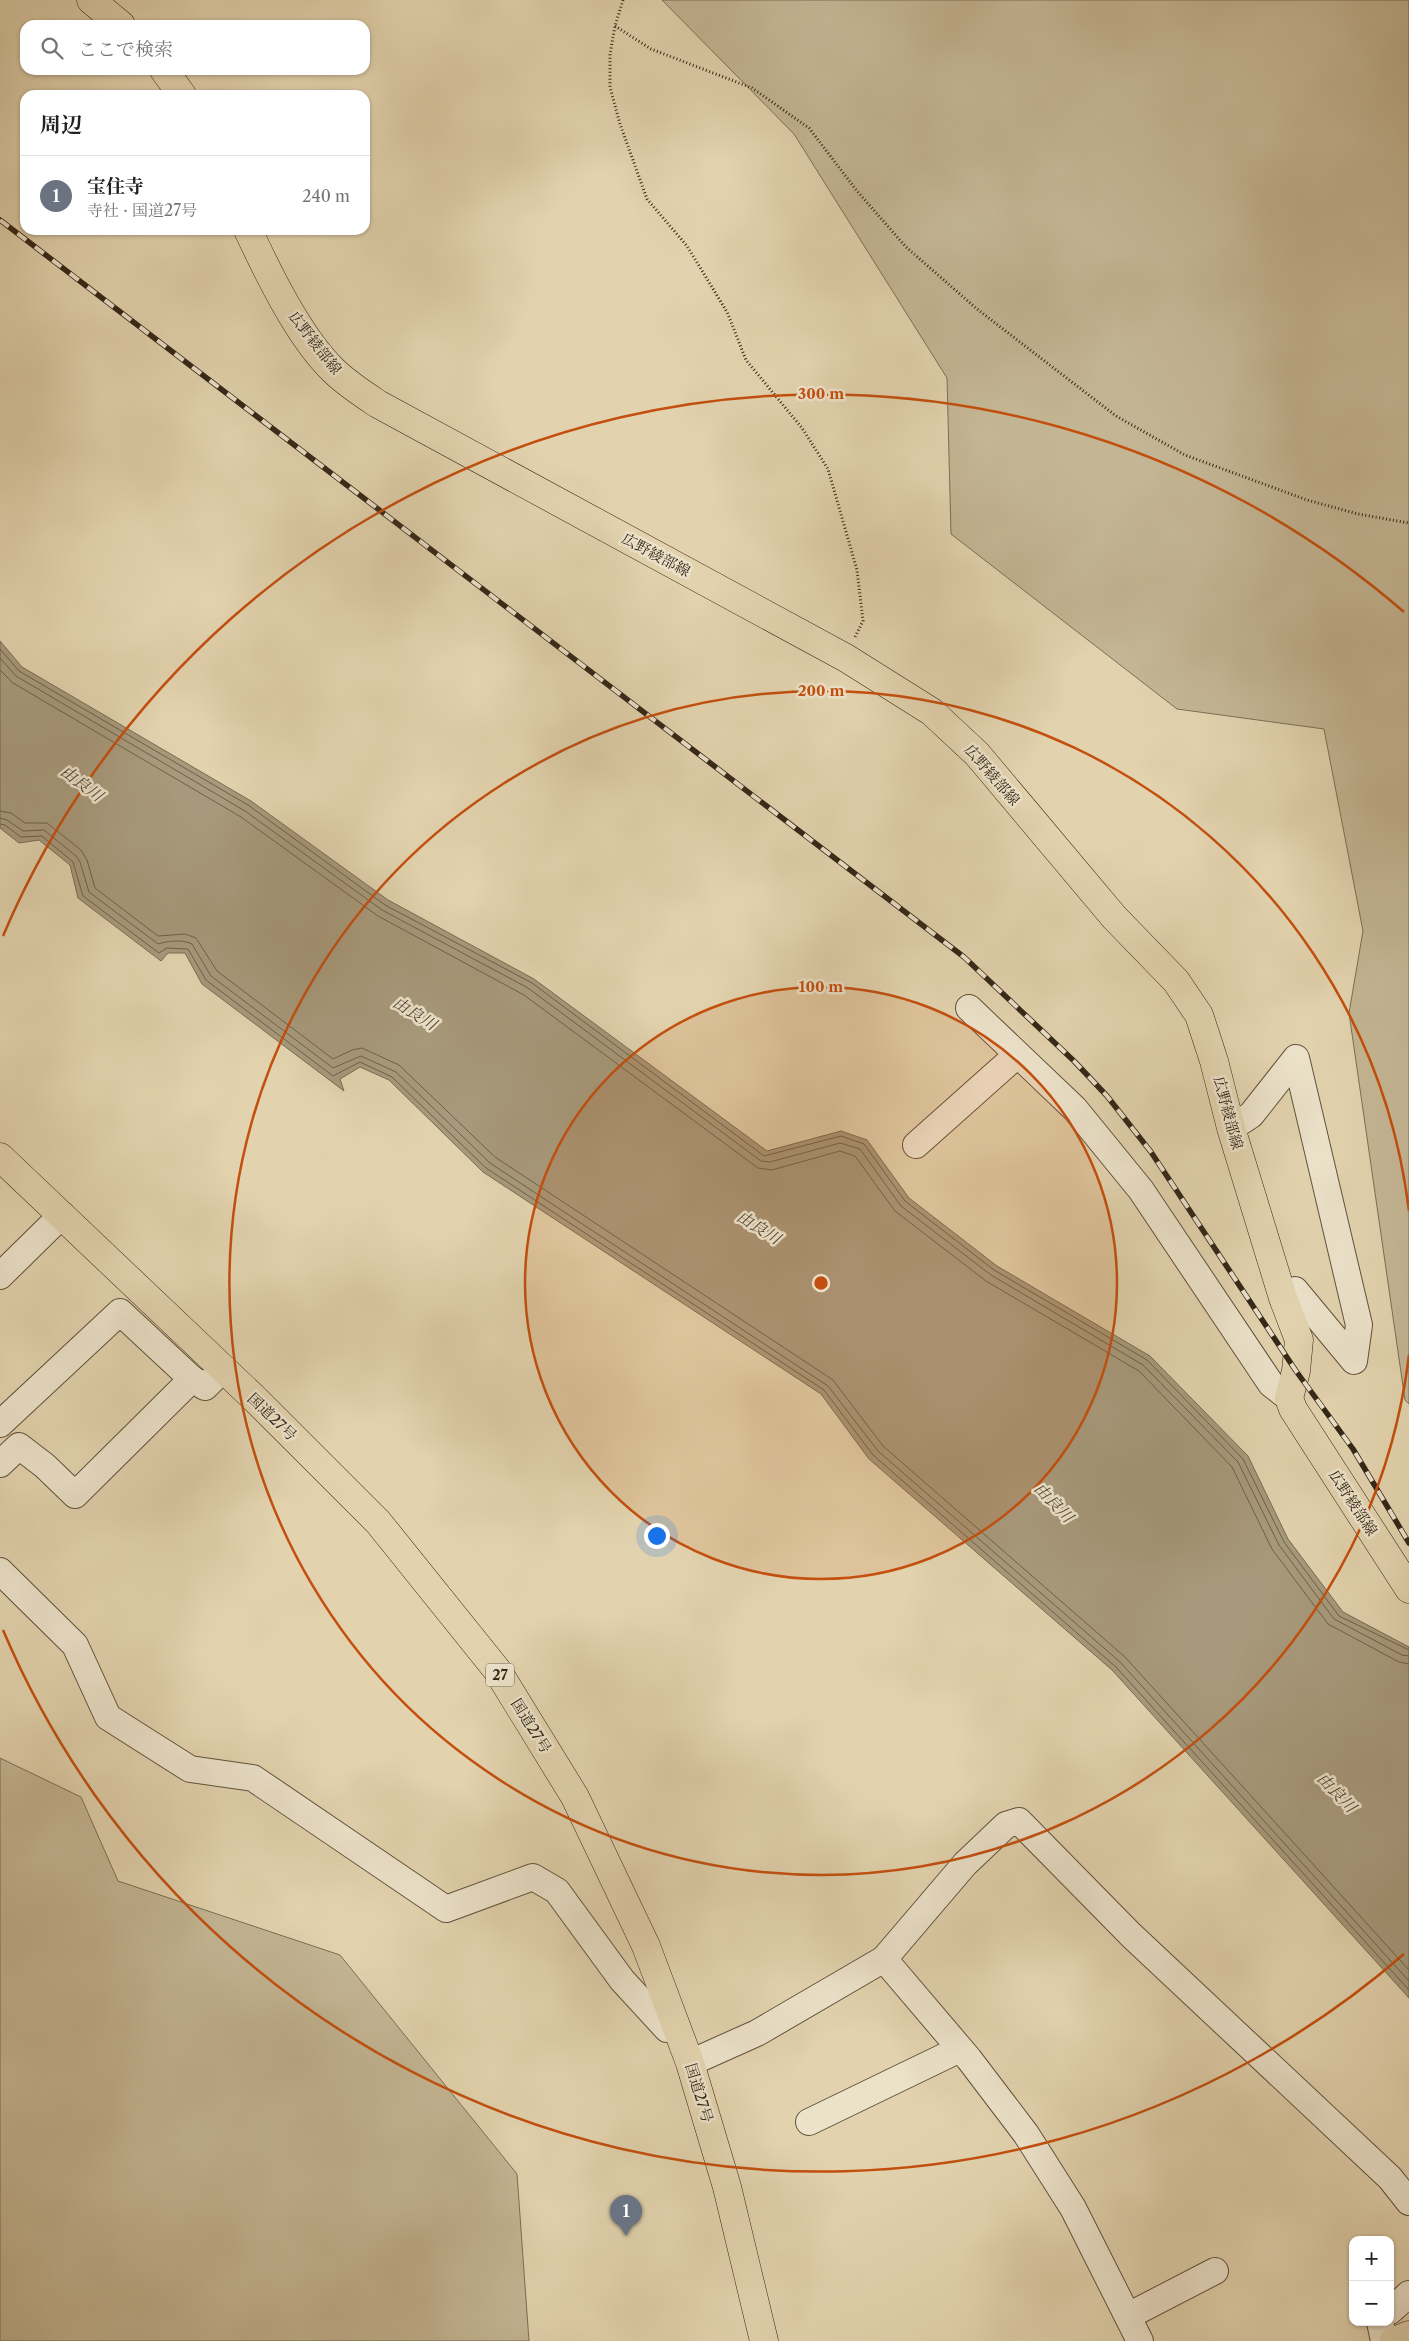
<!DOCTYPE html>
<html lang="ja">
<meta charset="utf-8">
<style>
:root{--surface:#fff;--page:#f2f2f2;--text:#202124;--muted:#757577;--line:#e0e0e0;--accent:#8f2418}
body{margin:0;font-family:"Libre Caslon Text","Noto Serif JP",serif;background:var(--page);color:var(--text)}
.controls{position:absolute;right:15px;bottom:15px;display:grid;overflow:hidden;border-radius:10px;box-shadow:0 1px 4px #0004}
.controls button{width:45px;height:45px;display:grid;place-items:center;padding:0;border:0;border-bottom:1px solid var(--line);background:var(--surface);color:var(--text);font:25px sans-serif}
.you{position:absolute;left:656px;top:1535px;width:18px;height:18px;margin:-12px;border:4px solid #fff;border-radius:50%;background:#1a73e8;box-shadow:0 0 0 8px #1a73e833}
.badge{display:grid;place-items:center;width:32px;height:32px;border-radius:50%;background:var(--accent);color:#fff;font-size:16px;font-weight:700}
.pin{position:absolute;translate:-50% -41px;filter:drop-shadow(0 1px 2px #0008)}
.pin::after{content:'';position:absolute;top:26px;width:18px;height:15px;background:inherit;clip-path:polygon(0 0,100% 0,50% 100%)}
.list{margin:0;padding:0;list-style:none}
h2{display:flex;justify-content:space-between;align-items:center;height:65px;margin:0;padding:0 20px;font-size:21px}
h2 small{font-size:16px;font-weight:400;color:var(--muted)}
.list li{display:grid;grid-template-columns:32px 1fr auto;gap:15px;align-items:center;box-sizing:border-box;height:80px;padding:0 20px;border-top:1px solid var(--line)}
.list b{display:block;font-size:19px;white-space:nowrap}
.list p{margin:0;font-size:16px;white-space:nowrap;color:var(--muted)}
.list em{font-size:16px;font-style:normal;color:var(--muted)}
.icon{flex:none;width:28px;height:28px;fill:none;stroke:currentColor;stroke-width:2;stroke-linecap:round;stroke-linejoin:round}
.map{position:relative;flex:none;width:1409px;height:2341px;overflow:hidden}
.search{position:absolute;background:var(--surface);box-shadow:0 1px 4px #0004;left:20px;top:20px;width:350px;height:55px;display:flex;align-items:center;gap:12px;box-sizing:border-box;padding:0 18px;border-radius:15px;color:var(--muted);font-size:19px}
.panel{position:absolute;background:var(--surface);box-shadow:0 1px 4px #0004;left:20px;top:90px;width:350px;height:145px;border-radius:15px}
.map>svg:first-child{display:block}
</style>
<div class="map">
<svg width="1409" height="2341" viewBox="0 0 1409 2341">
<rect width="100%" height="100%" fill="#e2d3ae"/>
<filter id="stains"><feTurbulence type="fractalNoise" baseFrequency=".004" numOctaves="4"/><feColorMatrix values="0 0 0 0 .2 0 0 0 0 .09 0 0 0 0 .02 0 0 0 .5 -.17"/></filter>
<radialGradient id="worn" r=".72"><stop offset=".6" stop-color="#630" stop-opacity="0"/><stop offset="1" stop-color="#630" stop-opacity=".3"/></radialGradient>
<!-- green -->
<g fill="#c4b694" stroke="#7c6e56">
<path d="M662,0H1409V1404L1405,1400L1349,1013L1363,931L1324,729L1177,709L951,534L947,378L794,134Z"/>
<path d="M0,1758L81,1797L118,1881L340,1955L517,2174L529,2341H0Z"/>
</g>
<!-- water -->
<path fill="#a7997b" stroke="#796b53" d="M0,641L22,667L251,801L388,900L534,979L767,1151L841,1131L867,1140L909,1198L997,1266L1150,1356L1248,1456L1288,1539L1343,1612L1409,1647V1998L1112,1670L869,1459L821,1394L483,1172L389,1080L360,1067L340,1079L344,1091L202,984L185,953H168L161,961L78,898L70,865L39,840L19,843L0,828Z"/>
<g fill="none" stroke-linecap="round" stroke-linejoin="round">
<!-- shore -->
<g stroke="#6e6049" stroke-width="1">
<path d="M0,649L19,671L248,805L385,905L532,983L764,1156L841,1136L864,1144L905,1201L994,1270L1147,1360L1243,1459L1284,1542L1339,1616L1409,1650"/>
<path d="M0,658L16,676L245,811L382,910L528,988L761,1161L770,1162L840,1143L860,1149L901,1206L991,1275L1143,1365L1238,1462L1279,1545L1334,1619L1402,1655L1409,1656"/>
<path d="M0,670L13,683L241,817L378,916L524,995L758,1168L772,1170L840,1151L855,1156L895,1211L986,1281L1139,1371L1232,1467L1272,1549L1328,1624L1399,1662L1409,1664"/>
<path d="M0,811L11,813L25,823H47L81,850L87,860L95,888L158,936L185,934L196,938L217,971L333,1059L352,1050L362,1048L399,1065L495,1157L833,1380L883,1446L1125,1657L1409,1970"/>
<path d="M0,818L7,820L23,831L44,830L76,856L80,862L89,892L158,944C168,941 182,939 192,944L211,976L333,1068L361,1056L396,1072L490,1163L828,1386L878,1451L1120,1662L1409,1981"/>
<path d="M0,824L5,825L21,837L42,836L73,862L83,896L159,953L167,948L188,949L206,980L333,1076L360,1062L392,1077L486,1168L824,1390L873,1455L1116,1667L1409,1990"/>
</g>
<!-- minor casing -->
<g stroke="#60523d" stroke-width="28">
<g id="minor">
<path d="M969,1008L1075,1109L1141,1190L1271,1384L1289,1398"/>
<path d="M1231,1128L1251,1115L1296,1058L1359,1325L1354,1361L1295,1290L1283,1298"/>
<path d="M916,1145L1017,1055"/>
<path d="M0,1276L62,1215"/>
<path d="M0,1424L120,1312L192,1379"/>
<path d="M0,1464L19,1446L45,1466L75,1495L192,1379L205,1387L222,1370"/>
<path d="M0,1571L75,1645L108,1717L190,1769L253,1778L446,1909L533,1877L557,1891L622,1980L667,2029H677"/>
<path d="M884,1959L969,2059L1026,2134L1073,2208L1140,2341"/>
<path d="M690,2063L757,2033L884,1959L965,1864L1006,1825L1019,1821L1131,1935L1390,2178L1409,2202"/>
<path d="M809,2122L960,2049"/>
<path d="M1390,2311L1409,2294"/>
<path d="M1128,2316L1215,2271"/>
<path d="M1380,2322L1384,2341"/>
</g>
</g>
<!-- major casing -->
<g stroke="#342717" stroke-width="29">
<g id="major">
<path d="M91,0L121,25"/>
<path d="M164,70L182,95"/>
<path d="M248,230C268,273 299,337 333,370C346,383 363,394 378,404L846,658L932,712L977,754L1114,917L1176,981L1199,1015L1214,1061L1231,1128L1283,1298L1299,1340L1296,1371L1289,1398L1293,1409L1409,1589"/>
</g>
</g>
<!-- highway casing -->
<g stroke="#342717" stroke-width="29">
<g id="highway">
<path d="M0,1157L254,1398L378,1522L497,1670L575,1797L646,1946L690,2063L727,2187L764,2341"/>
<path d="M1394,2341L1409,2335"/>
</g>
</g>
<!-- path -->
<g stroke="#342717" stroke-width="3" stroke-dasharray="1 2.5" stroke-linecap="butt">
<path d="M623,0L615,26L610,54V87L620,124L647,199L687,246L727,312L746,360L802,428L828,469L857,570L863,621L855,637"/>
<path d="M615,26L651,49L752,88L809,128L857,191L906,247L977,309L1116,416L1185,455L1307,500L1358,514L1409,523"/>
</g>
<!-- minor -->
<use href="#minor" stroke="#ece2ca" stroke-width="26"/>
<!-- major -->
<use href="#major" stroke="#e2d3ae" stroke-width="28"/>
<!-- highway -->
<use href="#highway" stroke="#e2d3ae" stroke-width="28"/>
<!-- rail casing -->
<g stroke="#342717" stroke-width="5.5">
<path id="rail" d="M0,220L964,957L1074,1061L1107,1096L1151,1152L1296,1371L1353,1449L1409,1543"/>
</g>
<!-- rail -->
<use href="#rail" stroke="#ece2ca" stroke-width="4" stroke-dasharray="11" stroke-linecap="butt"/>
</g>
<!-- distance rings -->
<circle cx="821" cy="1283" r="296" fill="#c44f0e" fill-opacity=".12"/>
<g fill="none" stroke="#c44f0e" stroke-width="2.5">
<circle cx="821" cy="1283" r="296"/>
<path d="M1409 1355A592 592 0 1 1 1409 1211"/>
<path d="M1404 1954A889 889 0 0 1 3 1630M3 936A889 889 0 0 1 1404 612"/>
</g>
<g text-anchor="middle" stroke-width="5" stroke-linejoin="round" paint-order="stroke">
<!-- shield labels -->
<rect fill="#ece2ca" stroke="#6b5f4d" stroke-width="1" x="486" y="1663.5" width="28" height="23" rx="4"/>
<g font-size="14" font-weight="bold" fill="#342717">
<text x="500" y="1680">27</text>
</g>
<!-- street labels -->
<g font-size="15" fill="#342717" stroke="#ece2ca">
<text transform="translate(315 343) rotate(52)" y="5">広野綾部線</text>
<text transform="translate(656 555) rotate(28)" y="5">広野綾部線</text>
<text transform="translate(992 775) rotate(49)" y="5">広野綾部線</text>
<text transform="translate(1228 1113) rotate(75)" y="5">広野綾部線</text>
<text transform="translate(272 1417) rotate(44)" y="5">国道27号</text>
<text transform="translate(1353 1503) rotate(57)" y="5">広野綾部線</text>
<text transform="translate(531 1726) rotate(58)" y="5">国道27号</text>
<text transform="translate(699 2093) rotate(73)" y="5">国道27号</text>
</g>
<!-- water labels -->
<g font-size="16" font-style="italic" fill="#564935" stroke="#ece2ca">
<text transform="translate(82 783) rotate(37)" y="6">由良川</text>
<text transform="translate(415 1013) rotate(32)" y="6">由良川</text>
<text transform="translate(759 1227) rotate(32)" y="6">由良川</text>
<text transform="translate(1054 1502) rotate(46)" y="6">由良川</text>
<text transform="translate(1337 1792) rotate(46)" y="6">由良川</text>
</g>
</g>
<circle cx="821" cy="1283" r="8" fill="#c44f0e" stroke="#ece2ca" stroke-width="2.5"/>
<g font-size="15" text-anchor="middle" font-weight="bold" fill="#c44f0e" stroke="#ece2ca" stroke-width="5" stroke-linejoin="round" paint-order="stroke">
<text x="821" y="399">300 m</text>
<text x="821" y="696">200 m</text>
<text x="821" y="992">100 m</text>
</g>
<rect width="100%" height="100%" filter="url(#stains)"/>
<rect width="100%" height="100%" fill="url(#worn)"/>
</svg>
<div class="controls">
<button>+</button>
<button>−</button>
</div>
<div class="you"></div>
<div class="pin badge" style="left:626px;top:2236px;background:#6b7280">1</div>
<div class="search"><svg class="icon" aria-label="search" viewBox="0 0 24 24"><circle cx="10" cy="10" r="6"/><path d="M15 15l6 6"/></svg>ここで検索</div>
<section class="panel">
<h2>周辺<small></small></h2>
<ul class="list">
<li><span class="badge" style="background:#6b7280">1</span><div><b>宝住寺</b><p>寺社 · 国道27号</p></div><em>240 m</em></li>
</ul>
</section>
</div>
